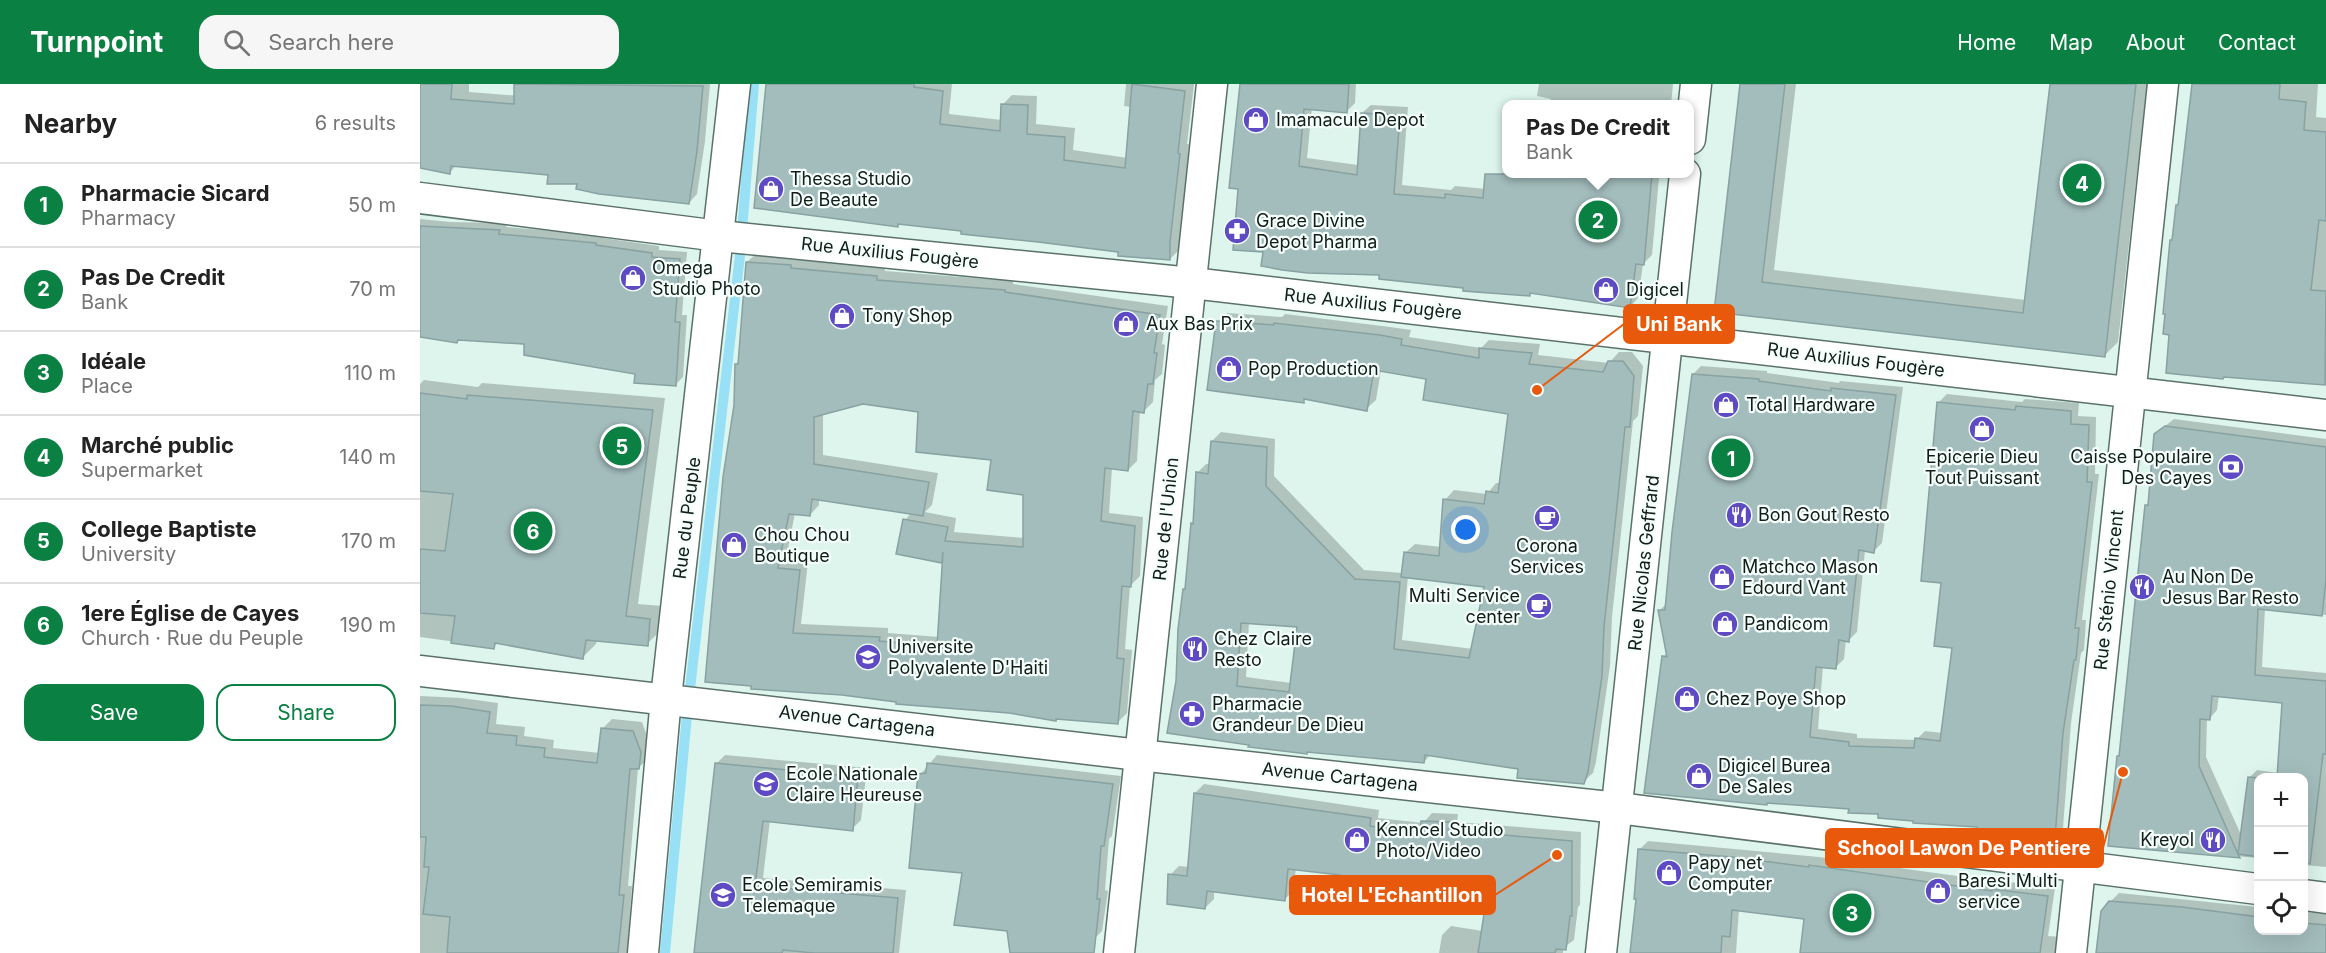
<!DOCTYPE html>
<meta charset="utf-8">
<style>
:root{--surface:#fff;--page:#f6f6f6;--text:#222;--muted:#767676;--line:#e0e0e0;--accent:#0b8043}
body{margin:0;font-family:Inter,sans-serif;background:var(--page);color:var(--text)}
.controls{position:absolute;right:18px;bottom:18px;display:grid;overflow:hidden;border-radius:12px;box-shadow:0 6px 24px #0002}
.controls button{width:54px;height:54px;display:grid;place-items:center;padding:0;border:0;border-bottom:2px solid var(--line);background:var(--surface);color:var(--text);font:30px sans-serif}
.you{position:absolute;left:1046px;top:446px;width:21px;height:21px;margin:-15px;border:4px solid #fff;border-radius:50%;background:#1a73e8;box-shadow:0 0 0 9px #1a73e833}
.badge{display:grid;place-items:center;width:39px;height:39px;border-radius:50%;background:var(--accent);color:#fff;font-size:20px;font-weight:700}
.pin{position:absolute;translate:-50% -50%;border:3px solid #fff;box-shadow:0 2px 6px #0006}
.popup{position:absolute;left:1082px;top:16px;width:192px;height:78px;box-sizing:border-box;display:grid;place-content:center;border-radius:12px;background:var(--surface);filter:drop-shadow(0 2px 4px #0005);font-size:20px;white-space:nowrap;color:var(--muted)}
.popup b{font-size:22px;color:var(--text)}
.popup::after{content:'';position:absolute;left:50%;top:100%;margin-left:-12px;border:12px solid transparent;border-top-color:var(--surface)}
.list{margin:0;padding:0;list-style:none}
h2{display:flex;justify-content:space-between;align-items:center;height:78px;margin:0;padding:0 24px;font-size:26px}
h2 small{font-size:20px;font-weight:400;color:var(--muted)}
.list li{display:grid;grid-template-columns:39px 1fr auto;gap:18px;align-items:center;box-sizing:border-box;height:84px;padding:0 24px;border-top:2px solid var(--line)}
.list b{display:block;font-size:22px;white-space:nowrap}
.list p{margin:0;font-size:20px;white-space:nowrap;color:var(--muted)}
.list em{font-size:20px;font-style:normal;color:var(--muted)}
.actions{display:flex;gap:12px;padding:18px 24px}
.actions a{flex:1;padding:14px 0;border:2px solid var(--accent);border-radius:18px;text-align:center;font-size:21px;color:var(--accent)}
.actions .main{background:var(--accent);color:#fff}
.icon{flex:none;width:33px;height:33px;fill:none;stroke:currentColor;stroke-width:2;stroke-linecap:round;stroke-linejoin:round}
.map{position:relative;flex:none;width:1906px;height:869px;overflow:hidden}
header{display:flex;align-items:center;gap:36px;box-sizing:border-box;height:84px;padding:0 30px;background:var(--accent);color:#fff}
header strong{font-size:28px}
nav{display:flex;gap:33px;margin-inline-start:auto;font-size:21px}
.search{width:420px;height:54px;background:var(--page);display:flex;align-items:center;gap:15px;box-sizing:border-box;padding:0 21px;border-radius:18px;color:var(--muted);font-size:22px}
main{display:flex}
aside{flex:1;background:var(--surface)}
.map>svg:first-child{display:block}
</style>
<header>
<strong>Turnpoint</strong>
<div class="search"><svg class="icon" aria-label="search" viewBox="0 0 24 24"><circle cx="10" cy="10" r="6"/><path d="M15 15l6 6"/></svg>Search here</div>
<nav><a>Home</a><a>Map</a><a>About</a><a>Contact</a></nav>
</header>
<main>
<aside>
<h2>Nearby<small>6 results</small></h2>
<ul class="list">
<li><span class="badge">1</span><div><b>Pharmacie Sicard</b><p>Pharmacy</p></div><em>50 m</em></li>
<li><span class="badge">2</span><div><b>Pas De Credit</b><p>Bank</p></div><em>70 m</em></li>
<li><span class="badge">3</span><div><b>Idéale</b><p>Place</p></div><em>110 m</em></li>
<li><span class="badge">4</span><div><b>Marché public</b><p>Supermarket</p></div><em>140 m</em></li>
<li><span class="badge">5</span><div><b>College Baptiste</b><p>University</p></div><em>170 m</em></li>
<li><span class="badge">6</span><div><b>1ere Église de Cayes</b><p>Church · Rue du Peuple</p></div><em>190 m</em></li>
</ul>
<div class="actions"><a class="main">Save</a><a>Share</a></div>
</aside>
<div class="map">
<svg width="1906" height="869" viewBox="0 0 1906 869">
<rect width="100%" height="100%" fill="#ddf5ed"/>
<!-- shadow -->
<g fill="#0003" fill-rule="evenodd">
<path d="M0,0H49V8L113,13L168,32L173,0H290L285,57L277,110L269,119L159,98L130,90L37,81L30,88L0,83Z"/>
<path d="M347,0H532L529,30L582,36V21L592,11L617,12L616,40L655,44L653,66L708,74L712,23L704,22L706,0H774L767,60H769L760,165L750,175L543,146L480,138L478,141Z"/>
<path d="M821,0H936L935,19L926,28L892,24L887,74L938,81L942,29L951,21L988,23L982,101L1031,106L1035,102L1088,107L1090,90H1244L1239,94L1232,171L1223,180L1218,214L1210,223L1112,208L1109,210L1045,202L961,190L845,167L819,103Z"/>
<path d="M1119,0H1253L1251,21H1130L1131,15L1117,12Z"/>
<path d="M1321,0H1376L1354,186L1606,216L1632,0H1727L1698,258L1684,272L1296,227Z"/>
<path d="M1772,0H1898L1896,33L1906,34V301L1748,287L1751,249L1752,156L1760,120Z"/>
<path d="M0,135L30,138L87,139L86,143L183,151V154L239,162V166L267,168L262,231H267L263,293L256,300L106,259L40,254L37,258L0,234Z"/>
<path d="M337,169L379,172V176L465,184V187L593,197V200L748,222L742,260L745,261L742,290L735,296L733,318L724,327H720L717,377L708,386L692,384L689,429L723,433L720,492L710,502L705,565L712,566L707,629L698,638L637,634L635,636L590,628L422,610L333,604L315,321L316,280L320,277L327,178ZM443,319L500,327L573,375L604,409V454L534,448L536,434L505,428L512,421L518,389L403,371V329ZM399,415L492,428L485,436L521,478L525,474L519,553L468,549V544L381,540L388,478L366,475L375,429L390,431L399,421Z"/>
<path d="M807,229L862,233L865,230L970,243L991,246L989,253L1061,264L1069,256L1120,260L1118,271L1189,279L1199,268H1212L1223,282L1218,332L1213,337L1205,412L1192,533L1190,582L1176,678L1173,689L1163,698L1100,684L1011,670L1004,678L830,659L757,597L764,505L767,503L772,440L774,438L777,389L786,380H790L792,357L801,348L855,355L854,392L944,486L983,489L985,469L995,460L1021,463L1025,416L1034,406L1067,410L1076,399H1081L1090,329L1007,294L961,286L956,316L946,325L886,314L883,317L797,238ZM988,492L1066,502L1053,565L982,556ZM829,538L879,542L872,599L826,593Z"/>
<path d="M1281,282L1347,287V289L1419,299L1420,297L1483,303L1462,459L1454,467L1445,466L1437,548L1429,556H1426L1424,575L1416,583L1403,582L1398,645L1437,650V654L1496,656L1505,647L1523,649L1533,563L1523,498L1519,318L1527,310L1602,318L1605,315L1659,319L1658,332L1676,333L1675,390H1679L1662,536H1666L1664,566L1661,569L1651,639L1643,744L1634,753L1495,735L1430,723L1243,573L1247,568L1240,526L1247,519L1273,290Z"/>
<path d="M4,296L58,303L62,299L245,314L218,520L242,522L240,547L227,560L177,555L176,560L163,573L78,559L73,563L0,553V300Z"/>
<path d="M1754,335L1906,355V531L1845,524L1842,583L1906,589V783L1884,781V694H1838V774L1690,761L1726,422L1730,418L1735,350ZM1799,611L1864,617L1859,689L1837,686L1829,694L1822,753L1786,673L1787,634H1790L1797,626Z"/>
<path d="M0,612L41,614L78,619L76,640L105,643L104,652L134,656L133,664L180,669L182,645L192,635L222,638L229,658L228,675L218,684L208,802H212L207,869H0Z"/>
<path d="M305,671L447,684L441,736L432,745L350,736L343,794L486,806L479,869H276L296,680Z"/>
<path d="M517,671L701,692L692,752L689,755L685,806L688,807L682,847L673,856L623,869H591L589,845L544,788L500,691Z"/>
<path d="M784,700L959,726L958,734L1003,739L1012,729L1038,730L1037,738L1161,748L1160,821L1158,823L1154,856L1143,864V869H1019L1022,851L1031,842L1063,847L1070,802L1025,800L1024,805L1015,814L922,789L876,784L873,807L864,816L794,806V815L785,824L750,791L759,782L770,783L775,709Z"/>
<path d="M1228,757L1399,773L1581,798L1582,797L1635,804L1628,852L1642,853L1641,869H1381L1385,833L1319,825L1316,869H1211L1217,813L1219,766Z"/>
<path d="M1699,809L1838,823V846H1884V828L1906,830V869H1677L1690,818Z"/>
</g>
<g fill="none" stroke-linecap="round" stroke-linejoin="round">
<!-- stream -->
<path stroke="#98e0f5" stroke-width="10" d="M245,869L267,631L320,171L334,0"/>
</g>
<!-- building -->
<g fill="#a3bcbc" stroke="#88a1a1" stroke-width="1.5" fill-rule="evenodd">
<path d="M0,0H32L31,15L94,20V0L283,2L277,67L269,120L179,110L156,105L157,100H127L128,91L31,82L30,90L0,84Z"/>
<path d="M346,0H494V3L523,7L520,40L580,47L581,20L608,21L607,50L645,53L644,76L705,84L712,0L765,7L758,69L760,70L750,158V176L698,172V168L618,158L541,150V147L478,140V143L334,124Z"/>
<path d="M820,0H929L927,29L884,25L879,82L937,91L941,29L980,31L974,110L1025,114V110L1063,114L1065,90H1232L1224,181L1216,180L1210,224L1110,209V212L1043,207V204L959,195V191L888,189L862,186L841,182L843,168L813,166L818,105L809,104Z"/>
<path d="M1320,0H1365L1342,198L1603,229L1630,0H1716L1685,273L1294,228Z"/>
<path d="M1772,0H1860L1859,15L1886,18L1884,46L1906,48V137L1899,136L1891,206L1906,207L1905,301L1804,293L1803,295L1746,289L1749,251L1743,250L1745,230H1743L1750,156H1752L1756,121H1758Z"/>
<path d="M0,142L80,146L79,150L176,159V161L232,169V173L260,175L255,238H260L256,302L214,299L215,290L104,271V260L38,256L37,259L0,253Z"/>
<path d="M326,178L371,181V184L457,192V196L585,206V208L740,231L734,269H737L733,300H728L724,329L713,327L708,387L685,384L681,437L715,442L711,503L702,502L697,574L704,575L698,640L636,635V637L589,629L476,620V618L422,611L331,605V602L285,598L303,393L314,321L315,280H318ZM443,320L498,328L496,368L571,376L567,406L603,411V463L525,457L528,443L483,435L476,470L522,479L523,468L517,562L459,557L460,553L373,549L380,486L358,484L369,430L390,432L392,415L503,432L509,398L394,380V333Z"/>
<path d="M796,237L854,241V239L960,251L982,255L981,261L1059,274V264L1112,269L1109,280L1183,288L1188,277H1203L1214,292L1210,343H1205L1197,422L1184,543L1182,592L1168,688L1164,700L1097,694L1098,685L1005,671L1004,679L887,668V670L828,663L829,661L747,649L756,597L758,545L763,505H765L771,439L773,440L776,388L788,390L791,357L847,363L846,402L935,495L980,498L974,565L1049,574L1064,503L981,493L984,468L1019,472L1023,415L1064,420L1066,407L1078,409L1088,330L1003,316L1006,295L954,286L947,327L884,315V319L787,306ZM821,539L877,543L869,608L817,602Z"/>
<path d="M1272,290L1339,295V297L1411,307V304L1476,311L1454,469L1439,466L1429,558L1419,556L1416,585L1396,583L1390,653L1429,658V662L1494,664L1495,654L1520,657L1532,564L1514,562L1521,499L1501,497L1517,318L1595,326L1596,322L1651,327V340L1669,341L1667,398H1672L1655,544H1659L1656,576H1654L1643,649L1635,754L1557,747V743L1493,739V737L1458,734V730L1428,729L1429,725L1347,719V721L1224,709L1242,572L1247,573L1238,526H1245L1252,448Z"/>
<path d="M0,309L47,315V311L233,326L206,532L230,535L228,562L166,556L163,575L75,559L74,565L31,559L35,532L0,529V465L25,467L33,410L0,407Z"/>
<path d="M1745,342L1906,363V496L1902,532L1838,525L1835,591L1906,597V670H1903L1890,780L1884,779V693H1857L1862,619L1792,612L1790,636L1780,635L1779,682L1818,770L1828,693L1839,694V773L1818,770L1820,774L1688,762L1697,672H1699L1725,421H1728L1734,350Z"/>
<path d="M0,621L31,622L70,628L67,649L97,652L96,661L125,664L124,673L177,679L181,644L213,647L221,668L219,685H210L199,811H204L198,869H27L30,833L3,830L9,783H4L6,753H0Z"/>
<path d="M295,679L438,693L433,747L343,737L335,802L478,814L473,869H394L363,866L362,869H274Z"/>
<path d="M507,679L693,700L684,762H681L677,815H680L674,869H590L587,847L534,841L542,789L489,784L498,690L506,689Z"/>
<path d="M774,709L951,734L950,742L1000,749L1001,737L1030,738L1028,746L1152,757V832H1150L1146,866L1136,865L1135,869H1058L1068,804L1018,801L1015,815L920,793V791L868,785L865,817L787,807L785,825L747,820L748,790L767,792Z"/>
<path d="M1218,765L1312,773L1389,783V781L1572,807V805L1628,812L1620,869H1380L1384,835L1312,826L1310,853L1302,852L1301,869H1210L1216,815H1214Z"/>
<path d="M1689,817L1762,823L1839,833V846H1884V839L1906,841V869H1676L1681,827Z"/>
</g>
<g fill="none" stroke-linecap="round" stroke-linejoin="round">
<!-- street casing -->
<g stroke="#5b716a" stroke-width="33">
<g id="street">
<path d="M1270,55L1276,0"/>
<path d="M0,114L299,152L772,199L1906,331"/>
<path d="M0,587L719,671L1198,724L1838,805"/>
<path d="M1884,811L1906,814"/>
<path d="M223,869L246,614L315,0"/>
<path d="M699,869C728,579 763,290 792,0"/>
<path d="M1181,869L1265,90"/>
<path d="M1651,869L1743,0"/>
</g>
</g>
<!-- street -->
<use href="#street" stroke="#fff" stroke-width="30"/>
</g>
<!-- icons -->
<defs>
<g id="shop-disc" transform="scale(1.35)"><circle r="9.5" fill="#5e4ac2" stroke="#f5fffb"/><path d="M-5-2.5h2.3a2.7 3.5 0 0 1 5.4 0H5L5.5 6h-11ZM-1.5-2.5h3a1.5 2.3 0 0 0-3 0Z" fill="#fff"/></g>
<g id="pharmacy-disc" transform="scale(1.35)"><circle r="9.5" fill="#5e4ac2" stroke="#f5fffb"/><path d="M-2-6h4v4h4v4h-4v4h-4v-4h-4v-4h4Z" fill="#fff"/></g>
<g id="bank-disc" transform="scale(1.35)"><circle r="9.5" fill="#5e4ac2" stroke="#f5fffb"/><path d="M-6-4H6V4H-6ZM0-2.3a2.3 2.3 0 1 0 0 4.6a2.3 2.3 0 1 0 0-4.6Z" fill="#fff"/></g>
<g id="restaurant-disc" transform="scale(1.35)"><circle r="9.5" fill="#5e4ac2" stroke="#f5fffb"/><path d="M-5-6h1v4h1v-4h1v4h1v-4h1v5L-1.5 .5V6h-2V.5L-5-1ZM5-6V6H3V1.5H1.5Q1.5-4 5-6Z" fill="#fff"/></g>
<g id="cafe-disc" transform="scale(1.35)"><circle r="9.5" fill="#5e4ac2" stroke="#f5fffb"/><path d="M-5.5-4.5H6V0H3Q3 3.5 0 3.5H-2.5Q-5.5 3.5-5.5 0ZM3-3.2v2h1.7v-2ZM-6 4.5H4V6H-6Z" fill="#fff"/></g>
<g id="university-disc" transform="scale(1.35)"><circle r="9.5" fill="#5e4ac2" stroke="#f5fffb"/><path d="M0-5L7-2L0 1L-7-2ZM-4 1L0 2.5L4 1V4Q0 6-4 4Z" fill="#fff"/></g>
<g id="school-disc" transform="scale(1.35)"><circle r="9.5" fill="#5e4ac2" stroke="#f5fffb"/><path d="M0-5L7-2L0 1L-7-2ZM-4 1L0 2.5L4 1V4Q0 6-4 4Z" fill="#fff"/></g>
</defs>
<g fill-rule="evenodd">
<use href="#shop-disc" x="836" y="36"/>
<use href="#shop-disc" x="351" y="105"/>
<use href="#pharmacy-disc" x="817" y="147"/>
<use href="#shop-disc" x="213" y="194"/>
<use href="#shop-disc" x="1186" y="206"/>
<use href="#shop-disc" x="422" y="232"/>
<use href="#shop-disc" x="706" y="240"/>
<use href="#shop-disc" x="809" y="285"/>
<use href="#shop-disc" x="1306" y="321"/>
<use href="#shop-disc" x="1562" y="345"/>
<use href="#bank-disc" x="1811" y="383"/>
<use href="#restaurant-disc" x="1319" y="431"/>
<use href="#cafe-disc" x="1127" y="434"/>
<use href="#shop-disc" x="314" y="461"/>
<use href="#shop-disc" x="1302" y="493"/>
<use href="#restaurant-disc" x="1722" y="503"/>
<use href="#cafe-disc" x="1119" y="522"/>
<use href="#shop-disc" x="1305" y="540"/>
<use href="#restaurant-disc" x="775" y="565"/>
<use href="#university-disc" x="448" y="573"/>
<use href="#shop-disc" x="1267" y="615"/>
<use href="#pharmacy-disc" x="772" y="630"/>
<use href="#shop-disc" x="1279" y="692"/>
<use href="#school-disc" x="346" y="700"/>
<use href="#shop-disc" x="937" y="756"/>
<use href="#restaurant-disc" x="1793" y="756"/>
<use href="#shop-disc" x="1249" y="789"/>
<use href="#shop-disc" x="1518" y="807"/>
<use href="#school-disc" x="303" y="811"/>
</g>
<g text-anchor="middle" stroke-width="4.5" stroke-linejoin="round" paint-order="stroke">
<!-- poi labels -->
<g font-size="18" fill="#131c19" stroke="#f5fffb" text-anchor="start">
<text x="856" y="42">Imamacule Depot</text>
<text x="370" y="101">Thessa Studio<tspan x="370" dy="21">De Beaute</tspan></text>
<text x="836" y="143">Grace Divine<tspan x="836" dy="21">Depot Pharma</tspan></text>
<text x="232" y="190">Omega<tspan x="232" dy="21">Studio Photo</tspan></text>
<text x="1206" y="212">Digicel</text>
<text x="442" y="238">Tony Shop</text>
<text x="726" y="246">Aux Bas Prix</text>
<text x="828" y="291">Pop Production</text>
<text x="1326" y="327">Total Hardware</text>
<text x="1562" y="379" text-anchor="middle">Epicerie Dieu<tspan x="1562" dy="21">Tout Puissant</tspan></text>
<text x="1792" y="379" text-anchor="end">Caisse Populaire<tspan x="1792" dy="21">Des Cayes</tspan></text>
<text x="1338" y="437">Bon Gout Resto</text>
<text x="334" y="457">Chou Chou<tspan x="334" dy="21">Boutique</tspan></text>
<text x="1127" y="468" text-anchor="middle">Corona<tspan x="1127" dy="21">Services</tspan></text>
<text x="1322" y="489">Matchco Mason<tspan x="1322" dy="21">Edourd Vant</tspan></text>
<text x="1742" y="499">Au Non De<tspan x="1742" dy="21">Jesus Bar Resto</tspan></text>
<text x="1100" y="518" text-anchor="end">Multi Service<tspan x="1100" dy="21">center</tspan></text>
<text x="1324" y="546">Pandicom</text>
<text x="794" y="561">Chez Claire<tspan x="794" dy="21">Resto</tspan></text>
<text x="468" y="569">Universite<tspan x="468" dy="21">Polyvalente D'Haiti</tspan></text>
<text x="1286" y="621">Chez Poye Shop</text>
<text x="792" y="626">Pharmacie<tspan x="792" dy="21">Grandeur De Dieu</tspan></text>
<text x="1298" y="688">Digicel Burea<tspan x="1298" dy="21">De Sales</tspan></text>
<text x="366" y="696">Ecole Nationale<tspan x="366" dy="21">Claire Heureuse</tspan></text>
<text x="956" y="752">Kenncel Studio<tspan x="956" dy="21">Photo/Video</tspan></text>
<text x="1774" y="762" text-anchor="end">Kreyol</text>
<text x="1268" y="785">Papy net<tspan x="1268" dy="21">Computer</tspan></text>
<text x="1538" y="803">Baresi Multi<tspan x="1538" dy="21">service</tspan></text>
<text x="322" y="807">Ecole Semiramis<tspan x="322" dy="21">Telemaque</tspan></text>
</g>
<!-- street labels -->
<g font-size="18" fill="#131c19" stroke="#f5fffb">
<text transform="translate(470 169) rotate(6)" y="6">Rue Auxilius Fougère</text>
<text transform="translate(953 220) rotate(6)" y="6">Rue Auxilius Fougère</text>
<text transform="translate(1436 276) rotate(7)" y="6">Rue Auxilius Fougère</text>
<text transform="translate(267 434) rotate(-83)" y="6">Rue du Peuple</text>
<text transform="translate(746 435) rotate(-84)" y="6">Rue de l'Union</text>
<text transform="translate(1224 479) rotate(-84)" y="6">Rue Nicolas Geffrard</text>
<text transform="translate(1689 506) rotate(-84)" y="6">Rue Sténio Vincent</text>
<text transform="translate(437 637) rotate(7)" y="6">Avenue Cartagena</text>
<text transform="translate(920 693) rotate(6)" y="6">Avenue Cartagena</text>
</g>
</g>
<!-- callouts -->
<path fill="none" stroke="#e8590c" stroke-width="2" d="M1117 306L1204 240M1703 688L1683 764M1137 771L1075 811"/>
<g fill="#e8590c" stroke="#f5fffb" stroke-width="2">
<circle cx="1117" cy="306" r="6"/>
<circle cx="1703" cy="688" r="6"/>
<circle cx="1137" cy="771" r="6"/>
</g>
<g fill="#e8590c" stroke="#e8590c" stroke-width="2">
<rect x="1204" y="221" width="110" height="38" rx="6"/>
<rect x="1406" y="745" width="277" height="38" rx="6"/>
<rect x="870" y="792" width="205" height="38" rx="6"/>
</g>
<g font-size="20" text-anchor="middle" font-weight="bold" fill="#fff">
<text x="1259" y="247">Uni Bank</text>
<text x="1544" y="771">School Lawon De Pentiere</text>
<text x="972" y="818">Hotel L'Echantillon</text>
</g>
</svg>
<div class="controls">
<button>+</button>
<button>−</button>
<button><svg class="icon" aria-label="locate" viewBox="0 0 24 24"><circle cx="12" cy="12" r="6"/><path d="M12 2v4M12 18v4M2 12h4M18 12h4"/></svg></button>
</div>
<div class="you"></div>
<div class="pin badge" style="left:1311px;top:374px">1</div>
<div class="pin badge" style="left:1178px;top:136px">2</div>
<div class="popup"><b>Pas De Credit</b>Bank</div>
<div class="pin badge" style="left:1432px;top:829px">3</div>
<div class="pin badge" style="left:1662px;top:99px">4</div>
<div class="pin badge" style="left:202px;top:362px">5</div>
<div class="pin badge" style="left:113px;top:447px">6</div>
</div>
</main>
